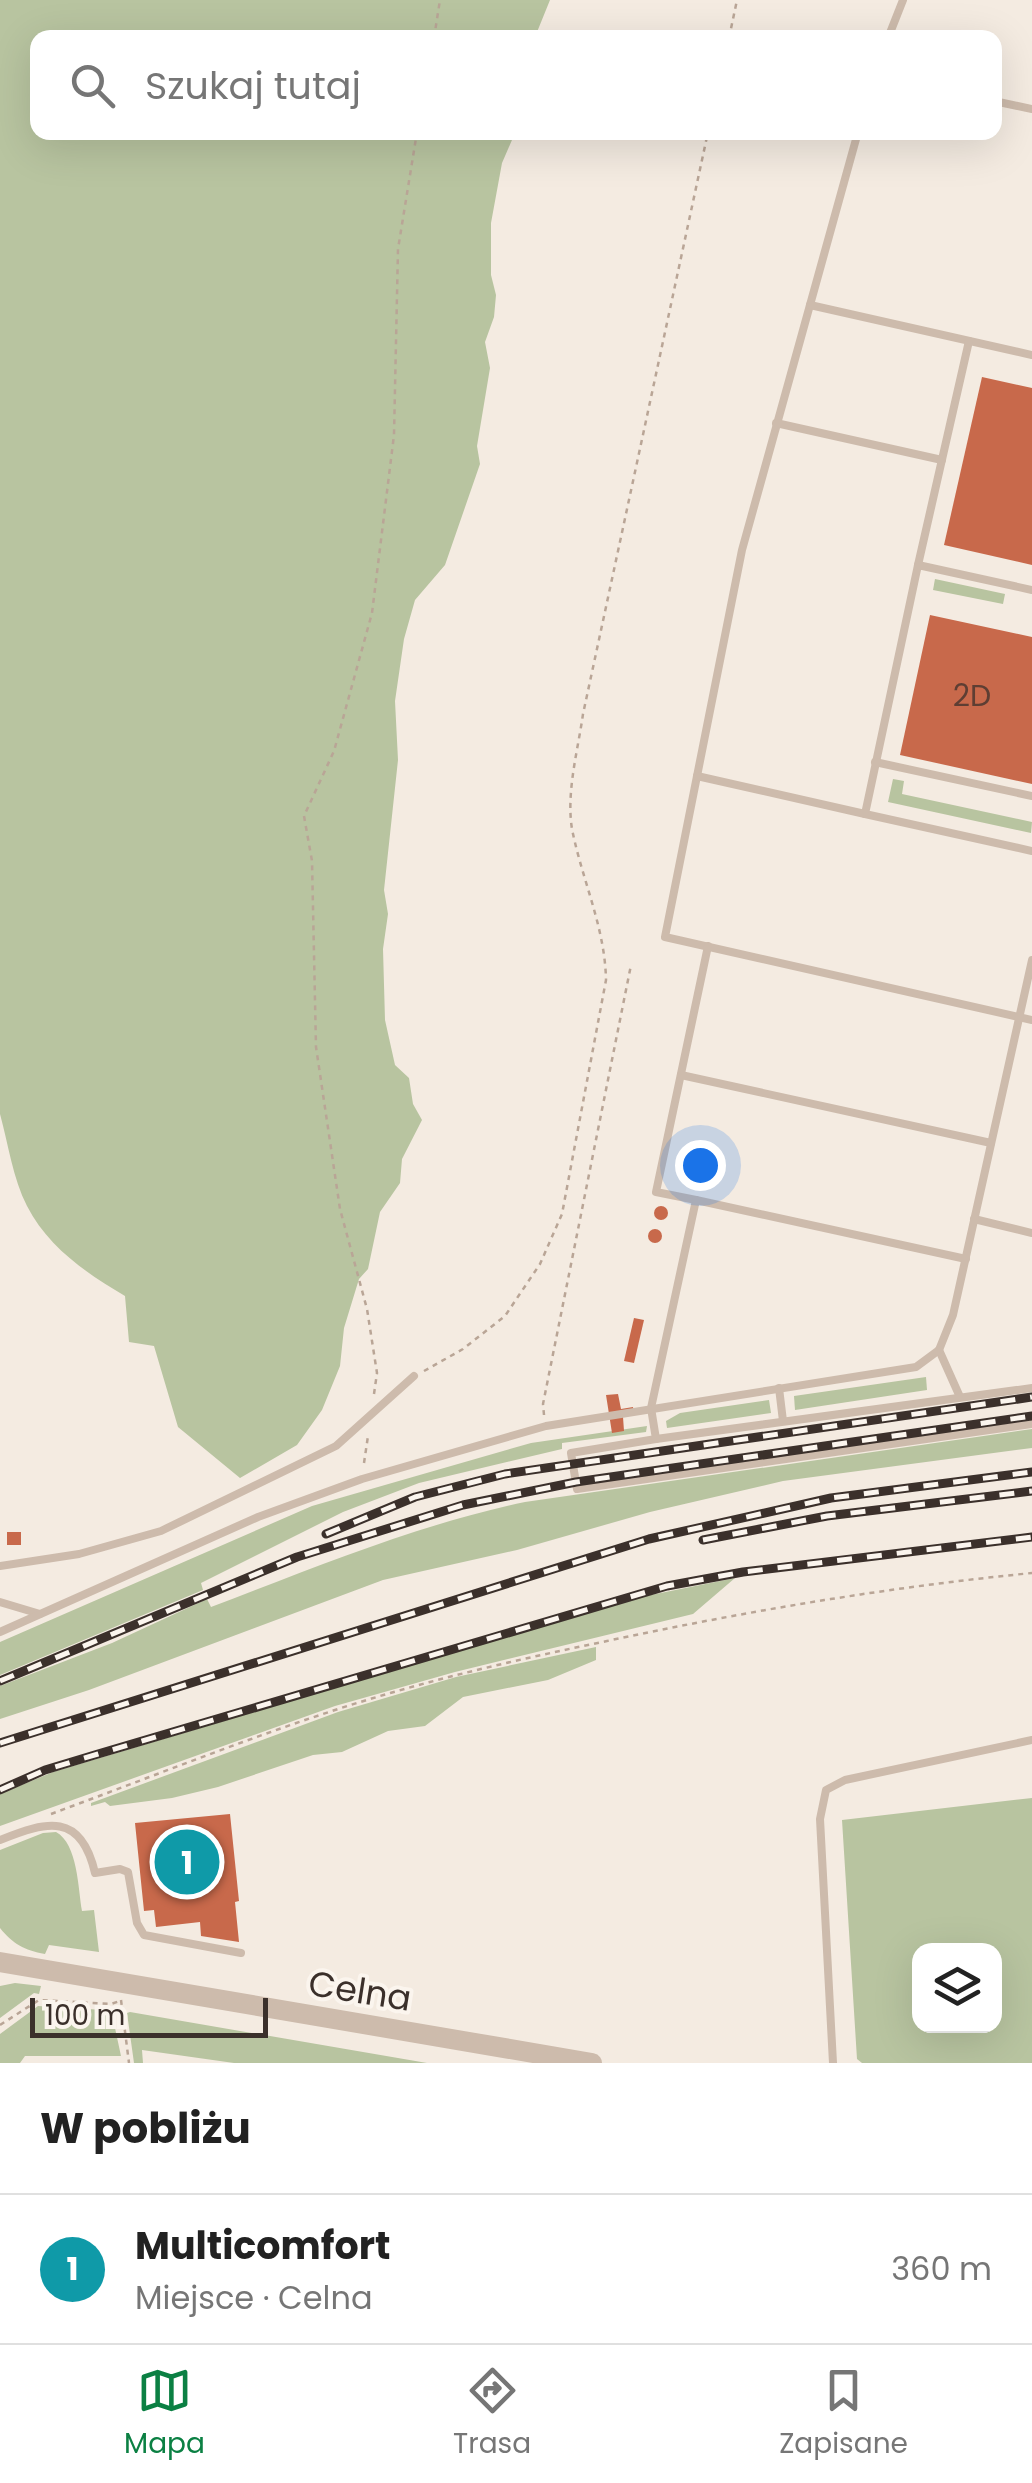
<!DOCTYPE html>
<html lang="pl">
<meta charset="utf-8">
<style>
:root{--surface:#fff;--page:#f2f2f2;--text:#222;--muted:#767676;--line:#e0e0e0;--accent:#0b8043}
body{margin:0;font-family:Poppins,sans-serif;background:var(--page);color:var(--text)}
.controls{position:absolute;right:30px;bottom:30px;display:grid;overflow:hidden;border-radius:20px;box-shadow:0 10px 40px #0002}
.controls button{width:90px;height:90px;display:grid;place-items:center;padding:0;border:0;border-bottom:2px solid var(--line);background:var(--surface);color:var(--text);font:50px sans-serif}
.scale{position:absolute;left:30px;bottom:25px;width:238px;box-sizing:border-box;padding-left:10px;border:5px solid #3b302b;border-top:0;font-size:28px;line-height:35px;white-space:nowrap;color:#3b302b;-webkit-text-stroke:8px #fbf5ee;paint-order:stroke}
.you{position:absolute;left:700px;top:1165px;width:35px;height:35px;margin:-25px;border:8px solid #fff;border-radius:50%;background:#1a73e8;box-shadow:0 0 0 15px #1a73e833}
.badge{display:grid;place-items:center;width:65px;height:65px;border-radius:50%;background:var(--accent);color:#fff;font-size:32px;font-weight:700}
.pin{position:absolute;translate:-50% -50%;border:5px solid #fff;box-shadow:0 2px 10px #0006}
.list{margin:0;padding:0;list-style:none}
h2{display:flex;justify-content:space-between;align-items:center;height:130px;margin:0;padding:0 40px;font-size:42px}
h2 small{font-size:32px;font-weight:400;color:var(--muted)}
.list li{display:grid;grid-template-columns:65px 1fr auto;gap:30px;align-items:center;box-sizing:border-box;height:150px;padding:0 40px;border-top:2px solid var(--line)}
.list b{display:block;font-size:38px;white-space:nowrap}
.list p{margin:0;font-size:32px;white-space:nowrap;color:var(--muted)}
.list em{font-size:32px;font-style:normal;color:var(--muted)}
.icon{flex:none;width:55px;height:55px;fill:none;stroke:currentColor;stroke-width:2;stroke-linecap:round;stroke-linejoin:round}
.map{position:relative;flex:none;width:1032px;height:2063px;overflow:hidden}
.search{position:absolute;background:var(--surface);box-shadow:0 10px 40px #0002;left:30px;right:30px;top:30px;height:110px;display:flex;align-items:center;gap:25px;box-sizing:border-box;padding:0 35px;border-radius:20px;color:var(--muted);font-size:38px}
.sheet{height:280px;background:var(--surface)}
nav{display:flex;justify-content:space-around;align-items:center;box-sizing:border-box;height:140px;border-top:2px solid var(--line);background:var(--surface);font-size:28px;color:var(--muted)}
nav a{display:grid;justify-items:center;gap:5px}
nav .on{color:var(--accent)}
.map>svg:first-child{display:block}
</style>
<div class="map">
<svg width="1032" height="2063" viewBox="0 0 1032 2063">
<rect width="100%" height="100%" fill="#f4ebe1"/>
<!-- green -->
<g fill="#b8c4a0" fill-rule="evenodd">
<path d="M0,0H550L535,37L38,38V132L515,133L502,163L491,223V275L496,295L494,317L485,342L490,368L477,446L480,464L445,565L415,600L404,639L395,701L398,760L384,890L388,914L383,949L385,1020L395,1065L409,1078L413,1104L422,1120L402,1159L400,1183L380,1212L368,1269L359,1279L344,1328L340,1366L322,1410L297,1445L240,1478L178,1427L154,1346L129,1342L125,1296C86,1273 48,1247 27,1206C13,1179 8,1143 0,1114Z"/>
<path d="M935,579L1005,594L1003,604L933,590Z"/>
<path d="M893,779L904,781L902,794L1032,822L1031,833L888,802Z"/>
<path d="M926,1377L927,1390L795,1410L794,1396Z"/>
<path d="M769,1400L771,1413L667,1428L666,1421L680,1413Z"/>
<path d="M647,1426L646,1432L562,1443V1449L419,1483L343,1512L201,1583L203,1590L0,1675V1642L312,1506L531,1443Z"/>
<path d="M1032,1429V1448L783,1481L650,1512L517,1550L383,1580L89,1690L0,1719V1686L112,1643L207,1599L211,1607C314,1568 416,1525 525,1502Z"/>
<path d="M735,1578L693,1614L455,1672L335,1706L0,1826V1794L53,1772L631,1599Z"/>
<path d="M596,1647V1660L548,1680L463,1697L425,1726L388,1731L342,1752L313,1755L218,1787L172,1798L110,1806L105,1802L91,1806V1803L338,1712L456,1677Z"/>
<path d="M1032,1798V2063H862L857,2059L842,1820ZM994,1950V2026H920V1950Z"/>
<path d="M56,1832C78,1844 78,1889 82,1911L94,1910L99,1952L49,1945L45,1954C24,1950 13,1944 0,1928V1850L43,1833Z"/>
<path d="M15,1983L41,1986L39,1994L34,1993L0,2018V1986Z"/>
<path d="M38,2006L104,2010L112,2014L121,2056H25L20,2063H0V2034Z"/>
<path d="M130,2012L427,2063H234L142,2050L143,2063H134L127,2013Z"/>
</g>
<!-- building -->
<g fill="#c8694b">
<path d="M982,377L1032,388V565L944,545Z"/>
<path d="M930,615L1032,637V784L900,755Z"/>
<circle cx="661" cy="1213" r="7"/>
<circle cx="655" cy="1236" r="7"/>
<path d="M634,1318L644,1320L634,1363L624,1361Z"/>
<path d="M618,1394L621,1409L633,1407L634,1415L623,1417L624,1431L612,1433L606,1395Z"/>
<rect x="7" y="1532" width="14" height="13"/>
<path d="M230,1814L239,1901L235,1902L239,1942L201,1936L200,1922L156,1927L154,1910L144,1911L135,1823Z"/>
</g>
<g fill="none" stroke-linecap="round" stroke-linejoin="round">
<!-- path -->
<g stroke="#b9a596" stroke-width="2.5" stroke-dasharray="5 5" stroke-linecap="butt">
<path d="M434,38L440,0"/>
<path d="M729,38L737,0"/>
<path d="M424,1371L463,1349L505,1316L540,1264L562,1214L606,980C605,927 582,880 572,829C566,792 578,750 583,714L708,132"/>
<path d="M374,1394L377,1373L367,1309L340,1209L316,1047L312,861L304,816L334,751L372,613L394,435L398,249L417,132"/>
<path d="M544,1415L543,1404L631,965"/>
<path d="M364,1463L368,1436"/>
<path d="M51,1814C146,1779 240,1741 335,1710C424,1681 515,1660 607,1641C748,1611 889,1587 1032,1573"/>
<path d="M121,2000L129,2063"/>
<path d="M0,2025L39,2000L111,2004L120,2001"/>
</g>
<!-- service -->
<g stroke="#cdbbac" stroke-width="8">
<path d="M888,38L903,0"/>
<path d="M994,101L1032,109"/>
<path d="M858,132L742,550L665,937L1032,1020"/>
<path d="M810,305L1032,355"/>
<path d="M776,423L942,460"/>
<path d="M918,565L969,341"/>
<path d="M1032,590L918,565L865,814L1032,851"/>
<path d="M875,762L1032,796"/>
<path d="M697,776L865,814"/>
<path d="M708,946L656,1192L696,1200L651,1408L656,1439L571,1453L577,1489L1032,1424"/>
<path d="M681,1075L991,1143"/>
<path d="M696,1200L966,1259"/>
<path d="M974,1219L1032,1233"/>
<path d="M939,1350L960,1397"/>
<path d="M779,1388L783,1421"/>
<path d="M656,1439L1032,1388"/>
<path d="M0,1566L79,1554L161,1531L336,1446L414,1376"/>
<path d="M0,1602L40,1614"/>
<path d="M0,1632L258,1517L362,1479L546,1426L916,1367L939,1350L953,1315L1032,960"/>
<path d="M0,1840C47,1821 81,1812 95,1873L120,1869L128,1872L137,1923L144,1935L241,1953"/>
<path d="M833,2063L820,1819L826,1790L845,1780L1032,1740"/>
</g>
<!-- tertiary -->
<path stroke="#cdbbac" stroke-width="20" d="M0,1962L592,2063"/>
<!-- rail casing -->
<g stroke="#3b302b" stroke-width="9">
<g id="rail">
<path d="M326,1534L415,1497L505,1474L1032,1397"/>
<path d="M703,1540L827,1516L1032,1491"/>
<path d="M0,1681L297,1557L463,1505L576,1482L1032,1416"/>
<path d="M0,1743L649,1539L831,1498L1032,1472"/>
<path d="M0,1790L45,1770L98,1754L667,1586L743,1572L1032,1537"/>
</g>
</g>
<!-- rail -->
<use href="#rail" stroke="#fbf5ee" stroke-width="5" stroke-dasharray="15" stroke-linecap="butt"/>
</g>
<g text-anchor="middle" stroke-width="8" stroke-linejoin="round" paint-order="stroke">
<!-- number labels -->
<g font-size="30" fill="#5e3e33">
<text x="972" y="706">2D</text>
</g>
<!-- street labels -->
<g font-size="35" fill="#3b302b" stroke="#fbf5ee">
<text transform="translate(360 1991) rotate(9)" y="12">Celna</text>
</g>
</g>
</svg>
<div class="controls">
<button><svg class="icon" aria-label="layers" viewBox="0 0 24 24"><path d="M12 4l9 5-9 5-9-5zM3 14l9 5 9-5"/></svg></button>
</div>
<div class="scale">100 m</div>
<div class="you"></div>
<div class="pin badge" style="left:187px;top:1862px;background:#0f9aa8">1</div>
<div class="search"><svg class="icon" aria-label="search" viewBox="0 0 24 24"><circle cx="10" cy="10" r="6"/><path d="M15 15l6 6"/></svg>Szukaj tutaj</div>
</div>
<section class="sheet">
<h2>W pobliżu<small></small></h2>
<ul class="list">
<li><span class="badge" style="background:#0f9aa8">1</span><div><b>Multicomfort</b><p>Miejsce · Celna</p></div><em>360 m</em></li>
</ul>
</section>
<nav>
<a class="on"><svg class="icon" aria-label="map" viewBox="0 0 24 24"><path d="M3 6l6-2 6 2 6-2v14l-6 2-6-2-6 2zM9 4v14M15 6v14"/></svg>Mapa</a>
<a><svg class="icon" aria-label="directions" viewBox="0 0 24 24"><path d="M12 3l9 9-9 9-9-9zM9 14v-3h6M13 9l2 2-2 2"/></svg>Trasa</a>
<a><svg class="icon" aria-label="saved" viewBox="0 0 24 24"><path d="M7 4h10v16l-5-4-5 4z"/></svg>Zapisane</a>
</nav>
